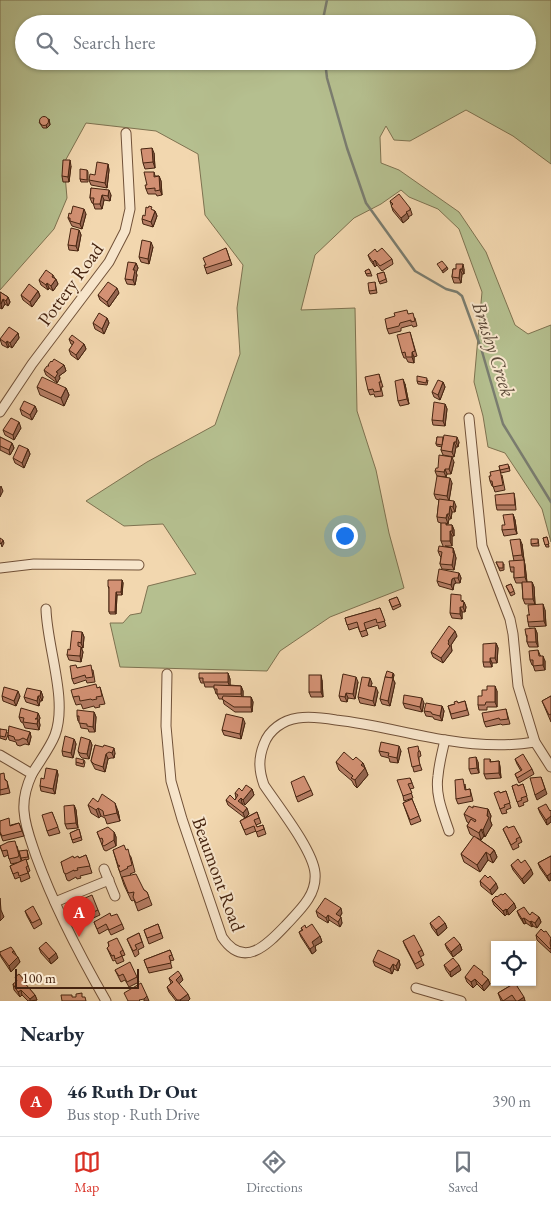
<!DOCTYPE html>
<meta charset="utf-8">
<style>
:root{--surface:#fff;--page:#f2f2f3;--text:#1f2937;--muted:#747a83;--line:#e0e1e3;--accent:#d93025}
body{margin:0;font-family:"EB Garamond",serif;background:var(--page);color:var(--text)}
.controls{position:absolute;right:15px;bottom:15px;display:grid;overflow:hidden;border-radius:0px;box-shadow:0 1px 4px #0004}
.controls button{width:45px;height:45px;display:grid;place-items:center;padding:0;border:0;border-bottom:1px solid var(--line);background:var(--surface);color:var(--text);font:25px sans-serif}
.scale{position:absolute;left:15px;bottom:12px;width:124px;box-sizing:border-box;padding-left:5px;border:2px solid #462410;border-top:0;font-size:14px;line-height:18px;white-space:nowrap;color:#462410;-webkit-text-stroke:4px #f7e5cb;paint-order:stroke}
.you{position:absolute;left:344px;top:535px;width:18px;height:18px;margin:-12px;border:4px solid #fff;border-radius:50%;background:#1a73e8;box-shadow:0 0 0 8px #1a73e833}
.badge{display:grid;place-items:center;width:32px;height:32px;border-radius:50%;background:var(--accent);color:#fff;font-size:16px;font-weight:700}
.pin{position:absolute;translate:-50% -41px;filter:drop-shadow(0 1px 2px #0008)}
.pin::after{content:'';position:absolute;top:26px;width:18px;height:15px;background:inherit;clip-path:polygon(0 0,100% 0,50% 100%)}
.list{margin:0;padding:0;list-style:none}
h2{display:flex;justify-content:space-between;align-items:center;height:65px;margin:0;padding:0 20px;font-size:21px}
h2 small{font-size:16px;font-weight:400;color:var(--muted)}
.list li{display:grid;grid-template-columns:32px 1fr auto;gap:15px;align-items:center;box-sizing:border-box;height:70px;padding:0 20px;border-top:1px solid var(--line)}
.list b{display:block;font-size:19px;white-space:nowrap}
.list p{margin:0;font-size:16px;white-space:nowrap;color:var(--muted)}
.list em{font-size:16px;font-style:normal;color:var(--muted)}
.icon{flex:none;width:28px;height:28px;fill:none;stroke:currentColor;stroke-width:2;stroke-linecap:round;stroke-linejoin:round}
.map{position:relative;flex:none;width:551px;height:1001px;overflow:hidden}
.search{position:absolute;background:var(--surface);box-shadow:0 1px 4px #0004;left:15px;right:15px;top:15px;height:55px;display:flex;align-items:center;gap:12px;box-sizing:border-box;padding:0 18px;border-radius:28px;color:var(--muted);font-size:19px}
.sheet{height:135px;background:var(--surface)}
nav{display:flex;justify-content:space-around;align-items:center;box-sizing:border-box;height:70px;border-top:1px solid var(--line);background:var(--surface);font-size:14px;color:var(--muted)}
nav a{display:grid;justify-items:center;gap:2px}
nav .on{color:var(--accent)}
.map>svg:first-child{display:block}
</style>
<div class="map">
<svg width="551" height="1001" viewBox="0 0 551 1001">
<rect width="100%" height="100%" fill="#f2d7af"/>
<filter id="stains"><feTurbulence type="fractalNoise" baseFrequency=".004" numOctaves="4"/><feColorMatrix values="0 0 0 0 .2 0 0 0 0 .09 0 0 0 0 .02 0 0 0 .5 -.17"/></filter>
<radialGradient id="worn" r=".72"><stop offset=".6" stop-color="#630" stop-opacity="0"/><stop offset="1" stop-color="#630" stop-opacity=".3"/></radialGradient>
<!-- green -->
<path fill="#b5bf8f" stroke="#7e7250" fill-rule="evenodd" d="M0,0H551V164L513,136L466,110L410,141L394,140L386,126L380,137L381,163L399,170L459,212L486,252L515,325L528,334L551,325V542L542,509L517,471L505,453L488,447L483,416L474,382L482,292L459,229L438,209L409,197L401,190L381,204L354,218L315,255L301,310L355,308L357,411L376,470L389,533L404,588L330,617L280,651L267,671L120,667L110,623H123L130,615L141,613L148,586L196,574L163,524L124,526L86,501L147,462L215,425L240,354L237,308L243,265L205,215L198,154L156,131L86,123L64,163L67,198L54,229L0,290ZM24,24H527V61H24Z"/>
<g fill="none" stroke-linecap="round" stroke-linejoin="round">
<!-- stream -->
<g stroke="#7a7d70" stroke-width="2.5">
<path d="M322,24L327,0"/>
<path d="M325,61L327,78L347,148L366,203L415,271L446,289L457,292L462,296L481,348L503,424L551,502"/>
</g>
<!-- street casing -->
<g stroke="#715138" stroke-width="11">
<g id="street">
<path d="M0,412L32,364L109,262L125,231L130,209L126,133"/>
<path d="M469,418L482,546L510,619L513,634L518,686L535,742L551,767"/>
<path d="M0,568L34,564L139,565"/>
<path d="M167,674L166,726L171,781L182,819L222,937C244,970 268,944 286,925C300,910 317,895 315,873C313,850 278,806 264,785C259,771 258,759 264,744C269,730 283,720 298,718C311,716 324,718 336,720C373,724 408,734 445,740C475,745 505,747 535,742"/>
<path d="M445,740C442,752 439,764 438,776C435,795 443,813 449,831"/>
<path d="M0,755L32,774C26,787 23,798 24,811C25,827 31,841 36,856C54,906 79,954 106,1001"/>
<path d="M32,774C39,762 50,748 55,735C68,700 47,647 46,609"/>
<path d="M104,869L115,896"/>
<path d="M55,902L109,880"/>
<path d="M416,988L461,1001"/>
</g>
</g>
<!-- street -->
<use href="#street" stroke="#f7e5cb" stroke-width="9"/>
</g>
<!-- wall -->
<g fill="#b57d64" stroke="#462410">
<path d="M49,119L50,125L47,128H43L39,122Z"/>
<path d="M154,153L155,168L145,169L143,163Z"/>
<path d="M108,164L109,170L107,188L91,185L89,180Z"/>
<path d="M71,166L69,182H63L62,176Z"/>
<path d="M87,170L88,172V182H81L80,179Z"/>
<path d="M154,172L155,176H159L161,181L162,195L157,196L156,194H148L146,189L147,185Z"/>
<path d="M91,188L111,195L110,201L104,200L102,209H95L93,203H92L90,198Z"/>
<path d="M390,201L410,208L412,214V215L408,217L409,218L403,223L393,211Z"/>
<path d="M153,210L155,211L157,216L153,227L143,224L142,219Z"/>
<path d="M71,214H86L82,229L72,226L68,218Z"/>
<path d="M79,230L81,235L78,251L69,250L68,245Z"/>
<path d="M153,247L149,264L141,262L139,257Z"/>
<path d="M226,248L232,265L207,274L205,268L206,265Z"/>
<path d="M377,252L392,259L393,264L382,271L377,265L375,267L370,260L368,255Z"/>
<path d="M136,263L138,268L136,273L137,275L135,285L127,284L125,279Z"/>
<path d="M369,269L372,276H367L365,271Z"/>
<path d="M453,269H464V274H462L461,283H454L452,277Z"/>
<path d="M384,272L387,282L380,284L377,274Z"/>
<path d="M53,275L58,284L53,291L49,288L48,290L41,285L39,280Z"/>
<path d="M375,282L377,293L370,294L369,291Z"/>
<path d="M38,291L40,296L32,307L23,300L21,295Z"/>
<path d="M0,292L8,297L10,302L8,306L5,304L2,309L0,308Z"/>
<path d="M119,293L109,307L100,300L98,295Z"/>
<path d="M408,314L415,318L417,326L413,327L412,325L401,328V331L389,334L387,329Z"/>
<path d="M107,318L109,323L104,334L95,329L93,323Z"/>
<path d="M410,332L417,356L414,357V363L408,362L406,358H404L402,353Z"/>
<path d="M18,333L19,338L12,348L9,346L8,348L2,345L0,339Z"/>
<path d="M69,339L84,344L86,349L78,360L71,355L69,350L73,345L71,344Z"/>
<path d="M52,362L64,365L66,371L59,376L60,378L57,383L46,375L44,370Z"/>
<path d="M379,374L383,387H381L383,396L375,397L374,394L370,395L368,390Z"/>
<path d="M428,380L427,385L418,384L417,381Z"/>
<path d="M443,382L445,387L440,400L434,397L432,392Z"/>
<path d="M405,384L409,404L400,406L398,401Z"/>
<path d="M37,387L66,388L69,395L64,406L40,395Z"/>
<path d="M445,404L447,409L445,426L433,425L432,420Z"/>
<path d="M35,406L37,411L32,420L22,415L20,409Z"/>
<path d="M21,428L14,440L5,435L3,430Z"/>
<path d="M0,437L12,443L14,448L10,455L0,450Z"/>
<path d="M437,437L459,442L458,447H456L454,457L443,455L441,450L442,447L437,446L436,444Z"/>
<path d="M28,449L30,454L24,468L15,463L13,458Z"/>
<path d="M454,462L451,474H447L446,477L437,476L435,471L438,468Z"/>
<path d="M499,466H509L510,471L501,473Z"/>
<path d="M502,475L505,490L495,492L493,486H492L490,481Z"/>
<path d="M452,483L449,500L456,506L455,512H452L451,519H449L448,524L446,523L447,525H452L454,530V536H452V546H445L453,548L456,558L454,570L442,569L440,564L441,557L440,556L438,551L443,546L441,541V523L438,522L437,517L439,500L436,499L434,494Z"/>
<path d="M514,493L515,499L516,510H497L496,505Z"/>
<path d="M513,514L515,520L517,534L504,536L502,530L505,525Z"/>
<path d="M547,537L549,547H546L543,538Z"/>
<path d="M538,539L539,546H532L531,544Z"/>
<path d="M522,544L524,560L525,565L527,582H532L534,587L535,604H525L523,599L522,583H516L514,578V572H511L510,567L514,561L513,556Z"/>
<path d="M496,562L504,564V570L500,571Z"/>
<path d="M459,573L461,578L460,583H456L454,584L453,590L439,586L437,581Z"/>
<path d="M122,580L123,583L122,595H117L116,614H110L109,612V589L108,586Z"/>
<path d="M511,584L515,594L511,596L506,586Z"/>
<path d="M397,597L401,606L393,610L389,600Z"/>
<path d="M463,600V602H464L466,607L465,612H462V619L452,618L450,613Z"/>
<path d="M380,608L386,626L379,629L378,625L366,629L368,635L362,637L358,627L349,630L345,618Z"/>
<path d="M545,610L546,626L529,627L528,622L529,615V614Z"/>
<path d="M535,628L537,633L538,647H529L527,642V638L526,635Z"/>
<path d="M82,632L84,637L83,648H81L83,652L81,662L69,660L67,655L70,650Z"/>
<path d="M457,636L451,645L452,651L443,663L433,657L431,652Z"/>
<path d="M496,643L498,648L497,663H492V667H484L483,662Z"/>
<path d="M538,650L540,655L545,661V670L535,671L533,665H532L530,660Z"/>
<path d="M77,668L93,670L95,682L87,683L86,680L74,684L72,679Z"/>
<path d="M228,673L230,679V685L241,686L243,691V697H251L253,702L252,712H235L224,704L223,699H219L217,694H216L214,687H205L204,683H201L199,678Z"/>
<path d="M393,673L394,675L393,679L395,683L390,706L382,704L380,699Z"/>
<path d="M322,680L323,697H311L309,692Z"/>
<path d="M358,682L355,699L348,698L347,702L341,701L339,696Z"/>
<path d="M372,683L371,686L378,692L375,706L360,703L358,697Z"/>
<path d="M100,687L105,704L99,705L100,707L95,708L94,706L83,709L81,704L76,705L73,697Z"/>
<path d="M41,691L43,697L42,701H40L39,706L26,702L24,697Z"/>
<path d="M497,691V707H487V710H479L478,705L482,696Z"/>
<path d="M2,696H20L16,706L3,701Z"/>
<path d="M551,696V722L542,701Z"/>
<path d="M465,701L469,715L452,719L448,706Z"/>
<path d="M403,703H424L422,712L405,708Z"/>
<path d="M442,706L444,711L442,721L434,719L433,717L426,716L424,711Z"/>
<path d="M506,709L510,724L502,725L501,724L486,727L484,722Z"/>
<path d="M94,712L96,717L95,732H89L88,729L81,728L79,721H78L77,716Z"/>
<path d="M38,713L40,718L39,721L40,725L39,730L25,728L23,723L21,722L19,717Z"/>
<path d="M245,723L241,739L224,735L222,730Z"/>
<path d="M0,729L8,733L30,732L31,737L29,745L25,744L20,746L17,745L16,742L9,740L8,735L6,740L0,738Z"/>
<path d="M74,739L76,744L73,758L63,756L62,751Z"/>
<path d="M90,740L92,745L89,759L82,758L80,756L78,751Z"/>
<path d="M95,745L115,753L114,758H111L108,759L105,772L95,769L91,761Z"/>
<path d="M408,748L420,751L421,756L419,757V762L422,770L414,772Z"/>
<path d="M379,751H401L398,763L390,762L389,758L381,756Z"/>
<path d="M490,759L491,762L499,761L500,767L501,778L486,779L484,774Z"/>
<path d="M515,759L532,769L534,774L519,783L515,774L521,771L517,764Z"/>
<path d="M84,760L85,762L84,767L76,765V762Z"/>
<path d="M353,760L363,763L368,775L357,788L354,785L352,781L339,770L336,762Z"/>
<path d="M478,762L479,773L471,774L469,769Z"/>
<path d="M57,770L58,775L55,794L41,791L40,786L44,779Z"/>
<path d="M0,774L7,781L10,793L0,795Z"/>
<path d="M410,778L414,788L410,789L413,798L404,801L403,796Z"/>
<path d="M465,784L466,790L470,789L473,801L458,804L456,799Z"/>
<path d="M523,784L528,801L523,803L524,805L519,807L512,786H518Z"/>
<path d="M252,789L254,795L245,805L242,803L241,804L249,814L245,818L257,812L261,823L256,825L257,827L263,825L266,834L258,837L256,831L246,835L240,821L245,818L228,805L226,800H235L236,798L235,793L242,791Z"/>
<path d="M311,790L313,795L298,802L296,797Z"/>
<path d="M506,791L511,808L506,810L507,813L502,814L500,809V793Z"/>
<path d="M412,799L421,821L411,825L403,803Z"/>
<path d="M98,802L118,811L120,821L107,824L105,818L101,816L99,818L91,813L88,805Z"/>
<path d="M74,805L76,810L78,828L67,829L65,824Z"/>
<path d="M473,808L488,809L491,816L490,820L492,825L485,837L484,836L481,840L477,838L494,850L497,857L493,863L488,860L480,872L464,862L461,854L474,837L470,834L467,826L469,823L467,822L464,814Z"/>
<path d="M538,808L550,811L551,810V822L547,825L540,813Z"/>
<path d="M52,812L60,833L49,836L47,831Z"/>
<path d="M19,823L24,836L3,841L0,833L11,825Z"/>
<path d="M508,828L520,837L522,842L518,844L519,847L513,850L503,829Z"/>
<path d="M79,829L82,840L73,843L70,833Z"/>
<path d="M97,832H114L116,837V846L106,851L104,850Z"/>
<path d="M0,846H17L21,860L20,862L22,861L21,858L27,850L29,859L26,860L30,871L28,872L30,878L21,882L20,877L15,879L10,866L20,862L11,864L8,855L4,857Z"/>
<path d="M113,850H126L131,857L135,872L130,874L131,875L144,890L147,892L152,905L138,911L134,900L132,901L131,900L124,885L118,867Z"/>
<path d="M86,855L92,873L80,876L81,878L77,879L76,877L69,881L67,880L61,862L74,858H79Z"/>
<path d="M551,856V880L549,881L540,868L538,863Z"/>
<path d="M511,865L533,874L524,884L513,870Z"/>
<path d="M488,878L498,888L492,895L481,886L480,881Z"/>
<path d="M497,897L514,903L516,908L509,915L507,914L505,916L494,905L492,900Z"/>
<path d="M83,902L98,910L100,915L91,919Z"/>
<path d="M25,911L40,919L42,924L34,929L27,916Z"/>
<path d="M316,911L342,913L340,917L342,923L340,927L329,920L328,923L318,917Z"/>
<path d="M517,911L539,917L541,922L537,928L533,926L532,927L526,923L524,924L519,916Z"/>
<path d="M111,916L122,924L124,929L111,935L108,929L99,934L94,922Z"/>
<path d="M430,923H445L447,928L438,936L432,928Z"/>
<path d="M158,924L163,938L149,944L144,930Z"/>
<path d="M301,928H306L320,936L322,942L315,946L316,951L312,954L301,937L299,932L302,930Z"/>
<path d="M139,933L144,947L138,950L139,954L135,957L127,939Z"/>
<path d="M536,935L551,938V953L537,940Z"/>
<path d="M403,941L422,950L424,955L420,957L424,965L417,969L405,946Z"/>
<path d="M108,942L123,950L125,955L122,956L124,961L117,964L115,960L113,961L107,948L109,947Z"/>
<path d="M445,944H460L462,950L453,957L447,949Z"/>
<path d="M39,948L58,958L51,964L41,953Z"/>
<path d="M170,950L174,960L170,961L172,968L149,973L144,960Z"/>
<path d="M14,951L20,962L11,972L1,957L0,952Z"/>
<path d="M399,960L400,965L398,971L394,969L392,974L375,966L373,961Z"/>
<path d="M444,965L461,970L451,977L446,970Z"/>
<path d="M115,970L137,977L139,982L129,987L125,980L121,982Z"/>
<path d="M484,976L488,979L490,984L484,991L477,984L473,988L467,982L465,977Z"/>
<path d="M169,978L183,980L179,984L190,999L188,1001H176L169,992L167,987L171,983Z"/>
<path d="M515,983L525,1001H501L498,993Z"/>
<path d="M13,984L26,985L35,995L37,1000L28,1001L22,995L20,997L14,990Z"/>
</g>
<!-- shaded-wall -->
<g fill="#946651" stroke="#462410">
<path d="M49,119L50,125L47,128L46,125Z"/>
<path d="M152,148L154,153L155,168L153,162Z"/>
<path d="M70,160L71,166L69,182L68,177Z"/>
<path d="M108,164L109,170L107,188L105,183Z"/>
<path d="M159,176L161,181L162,195L160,190Z"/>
<path d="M109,190L111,195L110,201L108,196Z"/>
<path d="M102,195L104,200L102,209L100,204Z"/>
<path d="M84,209L86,214L82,229L80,224Z"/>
<path d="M155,211L157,216L153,227L151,222Z"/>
<path d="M407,213L409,218L403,223L401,218Z"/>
<path d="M79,230L81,235L78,251L76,246Z"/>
<path d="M151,242L153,247L149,264L148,259Z"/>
<path d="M375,260L377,265L375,267L373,262Z"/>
<path d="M136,263L138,268L136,273L137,275L135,285L133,280V270Z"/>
<path d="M463,264L464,269V274L462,269Z"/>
<path d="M447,267L448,269L443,273L442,271Z"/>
<path d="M460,269L462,274L461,283L459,278Z"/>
<path d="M56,279L58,284L53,291L51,286Z"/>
<path d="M47,283L49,288L48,290L46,285Z"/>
<path d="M117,288L119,293L109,307L107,302Z"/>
<path d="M38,291L40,296L32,307L30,302Z"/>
<path d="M8,297L10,302L8,306L6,301Z"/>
<path d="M3,299L5,304L2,309L1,304Z"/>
<path d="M107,318L109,323L104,334L102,329Z"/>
<path d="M18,333L19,338L12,348L10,343Z"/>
<path d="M7,341L9,346L8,348L6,343Z"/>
<path d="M84,344L86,349L78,360L76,355Z"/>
<path d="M412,352L414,357V363L412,357Z"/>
<path d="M64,365L66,371L59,376L60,378L57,383L55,378L56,372Z"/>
<path d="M403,379L405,384L409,404L407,399Z"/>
<path d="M443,382L445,387L440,400L438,395Z"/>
<path d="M66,388L69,395L64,406L61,398Z"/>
<path d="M445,404L447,409L445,426L443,421Z"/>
<path d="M35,406L37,411L32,420L30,415Z"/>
<path d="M19,422L21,428L14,440L13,435Z"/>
<path d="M457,437L459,442L458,447L456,442Z"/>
<path d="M454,442L456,447L454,457L452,452Z"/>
<path d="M12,443L14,448L10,455L9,450Z"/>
<path d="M28,449L30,454L24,468L22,463Z"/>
<path d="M452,457L454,462L451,474L449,469Z"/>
<path d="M445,469L447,474L446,477L444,472Z"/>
<path d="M450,478L452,483L449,501L447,496Z"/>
<path d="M1,486L3,491L0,497V488Z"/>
<path d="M454,501L456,506L455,512L453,507Z"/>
<path d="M450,506L452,512L451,519L449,514Z"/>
<path d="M447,514L449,519L448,524L446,518Z"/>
<path d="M513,514L515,520L517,534L515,529Z"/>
<path d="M452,525L454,530V536L452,531Z"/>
<path d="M450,531L452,536V546L450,541Z"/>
<path d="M520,539L522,544L524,560L522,555Z"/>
<path d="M3,540L4,543L2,547L1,544Z"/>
<path d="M453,548L456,558L454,570L452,565Z"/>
<path d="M524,560L525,565L527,583L525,577Z"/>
<path d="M459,573L461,578L460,583L458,578Z"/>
<path d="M454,578L456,583L454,584L453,590L451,585L452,579Z"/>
<path d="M122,580L123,583L122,595L121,592Z"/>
<path d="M532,582L534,587L535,604L533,599Z"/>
<path d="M116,592L117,595L116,614L115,612Z"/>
<path d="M464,602L466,607L465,612L463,607Z"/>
<path d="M543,604L545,610L546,626L544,621Z"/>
<path d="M460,607L462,612V619L460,614Z"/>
<path d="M535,628L537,633L538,647L536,642Z"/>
<path d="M455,631L457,636L451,645L452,651L443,663L441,658L448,644V641Z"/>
<path d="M82,632L84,637L83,648L81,643Z"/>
<path d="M496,643L498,648L497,663L495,658Z"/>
<path d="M81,647L83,652L81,662L80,656Z"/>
<path d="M543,656L545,661V670L543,665Z"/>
<path d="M490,658L492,663V667L490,662Z"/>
<path d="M228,673L230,679V688L228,682Z"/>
<path d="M393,673L394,675L393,679L395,683L390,706L388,701Z"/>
<path d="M321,675L322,680L323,697L321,692Z"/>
<path d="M356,677L358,682L355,699L353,694Z"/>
<path d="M370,678L372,683L370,691L368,686Z"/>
<path d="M241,686L243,691V699L241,694Z"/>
<path d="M495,686L497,691V707L495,702Z"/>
<path d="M376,687L378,692L375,706L373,701Z"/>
<path d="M18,691L20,696L16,706L14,701Z"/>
<path d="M41,691L43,697L42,701L40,696Z"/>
<path d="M346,693L348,698L347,702L345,697Z"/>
<path d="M38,696L40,701L39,706L37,701Z"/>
<path d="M251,697L253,702L252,712L251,707Z"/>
<path d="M422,698L424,703L422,712L420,707Z"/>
<path d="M442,706L444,711L442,721L440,716Z"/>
<path d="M94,712L96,717L95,732L93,727Z"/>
<path d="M38,713L40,718L39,721L40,725L39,730L37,724L38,721L37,718Z"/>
<path d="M243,718L245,723L241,739L240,734Z"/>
<path d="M30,732L31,737L29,745L27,740Z"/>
<path d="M74,739L76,744L73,758L71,753Z"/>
<path d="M90,740L92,745L89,759L87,754Z"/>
<path d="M399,746L401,751L398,763L397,758Z"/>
<path d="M114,748L115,753L114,758L112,753Z"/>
<path d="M106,754L108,759L105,772L103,767Z"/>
<path d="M476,757L478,762L479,773L477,768Z"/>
<path d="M499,761L500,767L501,778L499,773Z"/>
<path d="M363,763L368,775L357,788L355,780L361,765Z"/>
<path d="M57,770L58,775L55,794L53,789Z"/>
<path d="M541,777L547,794L537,800L535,795Z"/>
<path d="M252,789L254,795L245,805L243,800Z"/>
<path d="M241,798L242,803L239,807L238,801Z"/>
<path d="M115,803L118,811L120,821L117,813Z"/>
<path d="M74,805L76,810L78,828L76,823Z"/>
<path d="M98,808L101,816L99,818L96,810Z"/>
<path d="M247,808L249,814L245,818L243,813Z"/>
<path d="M488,809L491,816L490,820L492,825L485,837L483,830L487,816Z"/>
<path d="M551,816V822L547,825L546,820Z"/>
<path d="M481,829L484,836L481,840L479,833Z"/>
<path d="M114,832L116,837V846L114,840Z"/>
<path d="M494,850L497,857L493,863L490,855Z"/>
<path d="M486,852L488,860L480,872L477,865Z"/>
<path d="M531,869L533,874L524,884L522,879Z"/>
<path d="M551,873V880L549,881L547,876Z"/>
<path d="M496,883L498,888L492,895L490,890Z"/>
<path d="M0,898L1,910L4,917L0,921Z"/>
<path d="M514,903L516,908L509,915L507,910Z"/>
<path d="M341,908L342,913L338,920L336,914Z"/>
<path d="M506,909L507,914L505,916L503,911Z"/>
<path d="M328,915L329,920L328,923L326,918Z"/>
<path d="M341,917L342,923L340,927L338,922Z"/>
<path d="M539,917L541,922L537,928L535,923Z"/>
<path d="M524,918L526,923L524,924L522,919Z"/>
<path d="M531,921L533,926L532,927L530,922Z"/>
<path d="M445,923L447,928L438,936L436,930Z"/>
<path d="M320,936L322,942L315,946L316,951L312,954L310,949L312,942Z"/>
<path d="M460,944L462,950L453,957L451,952Z"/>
<path d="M56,953L58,958L51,964L49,959Z"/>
<path d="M18,957L20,962L11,972L9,966Z"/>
<path d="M399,960L400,965L398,971L396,966Z"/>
<path d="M393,964L394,969L392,974L390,969Z"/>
<path d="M459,965L461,970L451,977L450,972Z"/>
<path d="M181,975L183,980L178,985L176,980Z"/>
<path d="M475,979L477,984L473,988L471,982Z"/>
<path d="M488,979L490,984L484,991L482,986Z"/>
<path d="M21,990L22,995L20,997L18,992Z"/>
<path d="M188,994L190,999L188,1001H181L180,1000Z"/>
<path d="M35,995L37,1000L30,1001V999Z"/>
<path d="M147,996L149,1001H144V999Z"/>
<path d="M524,997L525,1001H518Z"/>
</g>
<!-- building -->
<g fill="#d39174" stroke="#462410">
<circle cx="44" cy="121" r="4.5"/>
<path d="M152,148L153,162L143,163L141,149Z"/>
<path d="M63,160H70L68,177L62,176Z"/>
<path d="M97,162L108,164L105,183L89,180L90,174L95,175Z"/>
<path d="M80,169L87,170V180L80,179Z"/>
<path d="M144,172H154V177L159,176L160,190L155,191V188L146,189L145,185H147Z"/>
<path d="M91,188L109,190L108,196L102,195L100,204H93L94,198H90Z"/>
<path d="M399,194L410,208V210L406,212L407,213L401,218L391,206L393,204L390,201Z"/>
<path d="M73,206L84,209L80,224L70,221V218H68L69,213L71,214Z"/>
<path d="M149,206L152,207L151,209L155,211L151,222L142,219L143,215L145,216L146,207L148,208Z"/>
<path d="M71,228L79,230L76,246L68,245Z"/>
<path d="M142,240L151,242L148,259L139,257Z"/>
<path d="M226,248L230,260L205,268L204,265H206L203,258Z"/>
<path d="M382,248L392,259L380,266L375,260L373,262L368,255L375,249L377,252Z"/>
<path d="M442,261L447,267L442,271L437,264Z"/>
<path d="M128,262L136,263L133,270H135L133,280L125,279Z"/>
<path d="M456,264H463L462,269H460L459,278L452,277L453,269H456Z"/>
<path d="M369,269L371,273L366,274L365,271Z"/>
<path d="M46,270L53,275L52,277L56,279L51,286L47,283L46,285L39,280Z"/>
<path d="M384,272L386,279L379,282L377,274Z"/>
<path d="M108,282L117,288L107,302L98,295Z"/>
<path d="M375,282L376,290L369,291L368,283Z"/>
<path d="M29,284L38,291L30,302L21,295Z"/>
<path d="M0,292L8,297L6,301L3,299L1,304Z"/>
<path d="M407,310L408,314L413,313L415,321L411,322V320L400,323L399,326L387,329L385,319L395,316L394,313Z"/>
<path d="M99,313L107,318L102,329L93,323Z"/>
<path d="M9,327L18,333L10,343L7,341L6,343L0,339Z"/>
<path d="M410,332L415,351L412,352V357H406L405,352L402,353L397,335Z"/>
<path d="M72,335L84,344L76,355L69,350L74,342L69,339Z"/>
<path d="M54,359L64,365L56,372L58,373L55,378L44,370L47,366H49L48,365L51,361L52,362Z"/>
<path d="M379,374L381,382H379L381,391L374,392L373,389L368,390L365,377Z"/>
<path d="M417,376L427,378L426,383L417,381Z"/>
<path d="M42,377L66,388L61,398L37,387Z"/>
<path d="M403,379L407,399L398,401L395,381Z"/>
<path d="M438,380L443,382L438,395L432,392Z"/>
<path d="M24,401L35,406L30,415L20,409Z"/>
<path d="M434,402L445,404L443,421L432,420Z"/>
<path d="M11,418L19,422L13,435L3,430Z"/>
<path d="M444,435L457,437L456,442H454L452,452L441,450Z"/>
<path d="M0,437L12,443L9,450L0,446Z"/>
<path d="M437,437H443L442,445L436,444Z"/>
<path d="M19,445L28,449L22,463L13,458Z"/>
<path d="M439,455L452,457L449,469H445L444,472L435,471L436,468H438Z"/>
<path d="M508,464L509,468L500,470L499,466Z"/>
<path d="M500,470L503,485L493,487L492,481H490L489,476H491L490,472Z"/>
<path d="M437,476L450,478L447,496L434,494Z"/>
<path d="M514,493L515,505H496L495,495Z"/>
<path d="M439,499L454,501L453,507L450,506L449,514H447L446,518L437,517Z"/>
<path d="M513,514L515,529L502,530V525H505L503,515Z"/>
<path d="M441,523H446V525H452V531H450V541H441Z"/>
<path d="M547,537L549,544L545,545L543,538Z"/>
<path d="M0,538L3,540L1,544L0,543Z"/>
<path d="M520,539L522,555L513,556L510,540Z"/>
<path d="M531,539H538V543L531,544Z"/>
<path d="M439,546L453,548V553H454L452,565L440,564L442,552L438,551Z"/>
<path d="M524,560L525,577L514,578V567H510L509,561Z"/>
<path d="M496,562H503V568H499Z"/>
<path d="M439,569L459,573L458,578H454L452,579L451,585L437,581Z"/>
<path d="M108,580H122L121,592H116L115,612H109V587L108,586Z"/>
<path d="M522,582H532L533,599H523Z"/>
<path d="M511,584L514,591L510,593L506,586Z"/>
<path d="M451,594L461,595V601L464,602L463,607H460V614L450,613Z"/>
<path d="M397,597L400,604L392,607L389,600Z"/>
<path d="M543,604L544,621L528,622L527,615H530L529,614L528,605Z"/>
<path d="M380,608L385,621L377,623L376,619L364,623L366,630L360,632L357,622L347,625L345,618Z"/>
<path d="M449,626L455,631L448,641L449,642L448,644L450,646L441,658L431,652Z"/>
<path d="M535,628L536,642H527V635H526L525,629Z"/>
<path d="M72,631L82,632L81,643L78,642V646L81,647L80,656L67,655L68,649L70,650Z"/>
<path d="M496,643L495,658H490V662H483V644Z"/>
<path d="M538,650L539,656H543V665L533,666V660H530L529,651Z"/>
<path d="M76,665L77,668L91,665L93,677L86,678L85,675L72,679L70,666Z"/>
<path d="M387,671L393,673L392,678L385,677Z"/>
<path d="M199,673H228V682H203V678H199Z"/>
<path d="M343,674L356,677L353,694L346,693L345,697L339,696Z"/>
<rect x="309" y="675" width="12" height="17"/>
<path d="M362,677L370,678L368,686L376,687L373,701L358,697Z"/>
<path d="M385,677L393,678L388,701L380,699Z"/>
<path d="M96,684L97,688L100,687L102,696L96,697L97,699L92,700L91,699L80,701L79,696L73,697L71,690Z"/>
<path d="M214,685L241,686V694H217V689H214Z"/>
<path d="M487,686H495V702H486L485,705H478V696H482V690H487Z"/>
<path d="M4,687L18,691L14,701L2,696Z"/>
<path d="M27,688L41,691L40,696H38L37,701L24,697Z"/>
<path d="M404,695L422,698L420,707L403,703Z"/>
<path d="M223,696L251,697V707H234L222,699Z"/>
<path d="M551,696V714L549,715L542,701Z"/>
<path d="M457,701L458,703L465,701L467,710L451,714L448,706L455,704L454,702Z"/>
<path d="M426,703L442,706L440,716L432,714L431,712L424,711Z"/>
<path d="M21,708L38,713L37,718L35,719H38L37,724L23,722L24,718L19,717Z"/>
<path d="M506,709L508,719L500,720L499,718L484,722L482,713Z"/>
<path d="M77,710L94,712L93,727L87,726V724L79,723V716H77Z"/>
<path d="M226,714L243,718L240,734L222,730Z"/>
<path d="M9,726L30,732L27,740L23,738L19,740H15L14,737L8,735Z"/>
<path d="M0,729L7,730L5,737L0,736Z"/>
<path d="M65,736L74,739L71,753L62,751Z"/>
<path d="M81,737L90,740L87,754L80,753L78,751Z"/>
<path d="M381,742L399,746L397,758L388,756L389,753L379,751Z"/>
<path d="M95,745L103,747L104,745L114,748L112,753L109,752L106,754L103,767L94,764L91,761Z"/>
<path d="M418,746L419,751L418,752V756L420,765L412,767L408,748Z"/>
<path d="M344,752L353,760L356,757L363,763L361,765L365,768L355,780L351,778L353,776L336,762Z"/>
<path d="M523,754L532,769L517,778L515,774L522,770L515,759Z"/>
<path d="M476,757L477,768L469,769V758Z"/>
<path d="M76,758L84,760L83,764L76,762Z"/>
<path d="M484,759H490V762L499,761V773L484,774Z"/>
<path d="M46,768L57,770L53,789L40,786L41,778L44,779Z"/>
<path d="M4,773L5,780L7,781L8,788L0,790V774Z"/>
<path d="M304,776L311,790L296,797L291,782Z"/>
<path d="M541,777L545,789L535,795L530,778Z"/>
<path d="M410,778L412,783L408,784L412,793L403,796L397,780Z"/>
<path d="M463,779L465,790L470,789L471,796L456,799L455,780Z"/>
<path d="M517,784L518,786L523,784L527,796L521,798L522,800L517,802L512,786Z"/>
<path d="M246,785L252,789L243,800L241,798L238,801L247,808L243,813L226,800L230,795L235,800L238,795L235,793L239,788L242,791Z"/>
<path d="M499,791L500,793L506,791L510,803L504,805L505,807L500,809L494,793Z"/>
<path d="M102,794L115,803L117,813L104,816L103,811L98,808L96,810L88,805L93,798L98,802Z"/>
<path d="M412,799L419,816L410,820L403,803Z"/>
<path d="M546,804L550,811L551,810V816L546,820L538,808Z"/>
<path d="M74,805L76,823L65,824L64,806Z"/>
<path d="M469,806L473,808V806L488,809L487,816L489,817L483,830L481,829L479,833L467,826L471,819L475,822L476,820L464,814Z"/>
<path d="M52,812L58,827L47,831L42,815Z"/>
<path d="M257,812L259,818L254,820L257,827L263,825L264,829L256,832L254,826L244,830L240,821Z"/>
<path d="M9,818L10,826L19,823L22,831L2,836L0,832V821Z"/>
<path d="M507,826L508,828L514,826L520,837L516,839L517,841L511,845L503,829Z"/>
<path d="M108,827L114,832V840L104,846L102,845L103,841L102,838L100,839L97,832Z"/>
<path d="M79,829L81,837L72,840L70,833Z"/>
<path d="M474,836L494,850L490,855L486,852L477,865L461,854Z"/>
<path d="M15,841L19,855L18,857L9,859L7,850L2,851L0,846L8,842Z"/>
<path d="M124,845L126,850L128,849L132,865L127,867L128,868L120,872L118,867L120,866L118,865L113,850Z"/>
<path d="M27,850L28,857L21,858L19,851Z"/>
<path d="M86,855L90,866L77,868L78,870L74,871V870L66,874L64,873L61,862L73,856L74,858L78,856L79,858Z"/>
<path d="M551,856V873L547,876L538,863Z"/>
<path d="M26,859L28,866L26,867L28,873L19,876L18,872L13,874L10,866Z"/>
<path d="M518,859L521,863L525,860L531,869L522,879L511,865Z"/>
<path d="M136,874L144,890L147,892L149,897L136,903L133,897L134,892L129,893L128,892L122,877Z"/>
<path d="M485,875L488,878L490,876L496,883L490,890L480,881Z"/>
<path d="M505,893L514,903L507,910L506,909L503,911L492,900L496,896L497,897L501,894L503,895Z"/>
<path d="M92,895L98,910L89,914L83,902L86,900L85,898Z"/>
<path d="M325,898L341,908L336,914L341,917L338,922L328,915L326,918L316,911Z"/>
<path d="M33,906L40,919L32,923L25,911Z"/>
<path d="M524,907L529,914L530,915L532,912L539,917L535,923L531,921L530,922L524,918L522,919L517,911Z"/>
<path d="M110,913L111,916L117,914L122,924L109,930L106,924L97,929L94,922Z"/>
<path d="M439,916L445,923L436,930L430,923Z"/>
<path d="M158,924L161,933L147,938L144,930Z"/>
<path d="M312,924L320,936L312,942L314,946L310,949L299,932L303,930L301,928L305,925L306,928Z"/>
<path d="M541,929L544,932L546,931L551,938L550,943L551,948L550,949L536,935Z"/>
<path d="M139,933L142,942L135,945L137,949L133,951L127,939Z"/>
<path d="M414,935L422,950L418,952L422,960L415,964L403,941Z"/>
<path d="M454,937L460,944L451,952L445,944Z"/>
<path d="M117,938L123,950L120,952L122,956L115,959L114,955L112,956L107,948L109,946L108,942Z"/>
<path d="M46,942L56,953L49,959L39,948Z"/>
<path d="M11,947L14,951L12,952L18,957L9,966L0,954V952Z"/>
<path d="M170,950L172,955L169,956L171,963L147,968L144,960Z"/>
<path d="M378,950L399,960L396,966L393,964L390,969L373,961Z"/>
<path d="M453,958L459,965L450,972L444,965Z"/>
<path d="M130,962L137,977L127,982L123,974L119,976L115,970Z"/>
<path d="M474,965L483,972L482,974L488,979L482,986L475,979L471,982L465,977Z"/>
<path d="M178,971L181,975L176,980L188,994L180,1000H177L167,987L173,982L169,978Z"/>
<path d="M19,974L24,980L23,981L35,995L30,999L21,990L18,992L13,984L17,981L15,977Z"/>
<path d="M141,983L147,996L144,999L139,1000L140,1001H128L124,993Z"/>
<path d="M515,983L524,997L518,1001H516L512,995L503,1001L498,993Z"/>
<path d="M82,993V997H85L86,1001H62L61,995H72V997H76V994Z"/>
</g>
<g text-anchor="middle" stroke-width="4" stroke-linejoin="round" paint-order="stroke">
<!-- street labels -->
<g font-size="19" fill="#462410" stroke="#f7e5cb">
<text transform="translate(70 284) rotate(-54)" y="7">Pottery Road</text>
<text transform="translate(219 874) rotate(70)" y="7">Beaumont Road</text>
</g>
<!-- water labels -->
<g font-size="20" font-style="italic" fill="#5c4938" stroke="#f7e5cb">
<text transform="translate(494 349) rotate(72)" y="7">Brushy Creek</text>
</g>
</g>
<rect width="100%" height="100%" filter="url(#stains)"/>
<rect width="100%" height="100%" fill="url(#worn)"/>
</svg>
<div class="controls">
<button><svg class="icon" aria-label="locate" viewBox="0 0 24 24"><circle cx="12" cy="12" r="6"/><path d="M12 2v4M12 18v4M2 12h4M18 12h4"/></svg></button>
</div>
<div class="scale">100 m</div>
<div class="you"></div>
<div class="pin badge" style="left:79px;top:937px">A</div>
<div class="search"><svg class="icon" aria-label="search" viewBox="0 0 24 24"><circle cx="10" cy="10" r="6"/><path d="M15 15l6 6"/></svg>Search here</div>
</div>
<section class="sheet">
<h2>Nearby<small></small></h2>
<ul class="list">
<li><span class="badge">A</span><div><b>46 Ruth Dr Out</b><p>Bus stop · Ruth Drive</p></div><em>390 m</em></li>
</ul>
</section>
<nav>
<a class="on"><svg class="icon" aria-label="map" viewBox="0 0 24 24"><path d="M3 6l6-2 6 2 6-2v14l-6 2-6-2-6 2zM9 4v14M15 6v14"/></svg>Map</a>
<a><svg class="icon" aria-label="directions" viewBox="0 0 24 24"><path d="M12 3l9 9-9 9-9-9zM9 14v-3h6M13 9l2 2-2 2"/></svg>Directions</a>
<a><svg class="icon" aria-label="saved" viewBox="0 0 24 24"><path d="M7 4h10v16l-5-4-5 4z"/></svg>Saved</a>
</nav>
